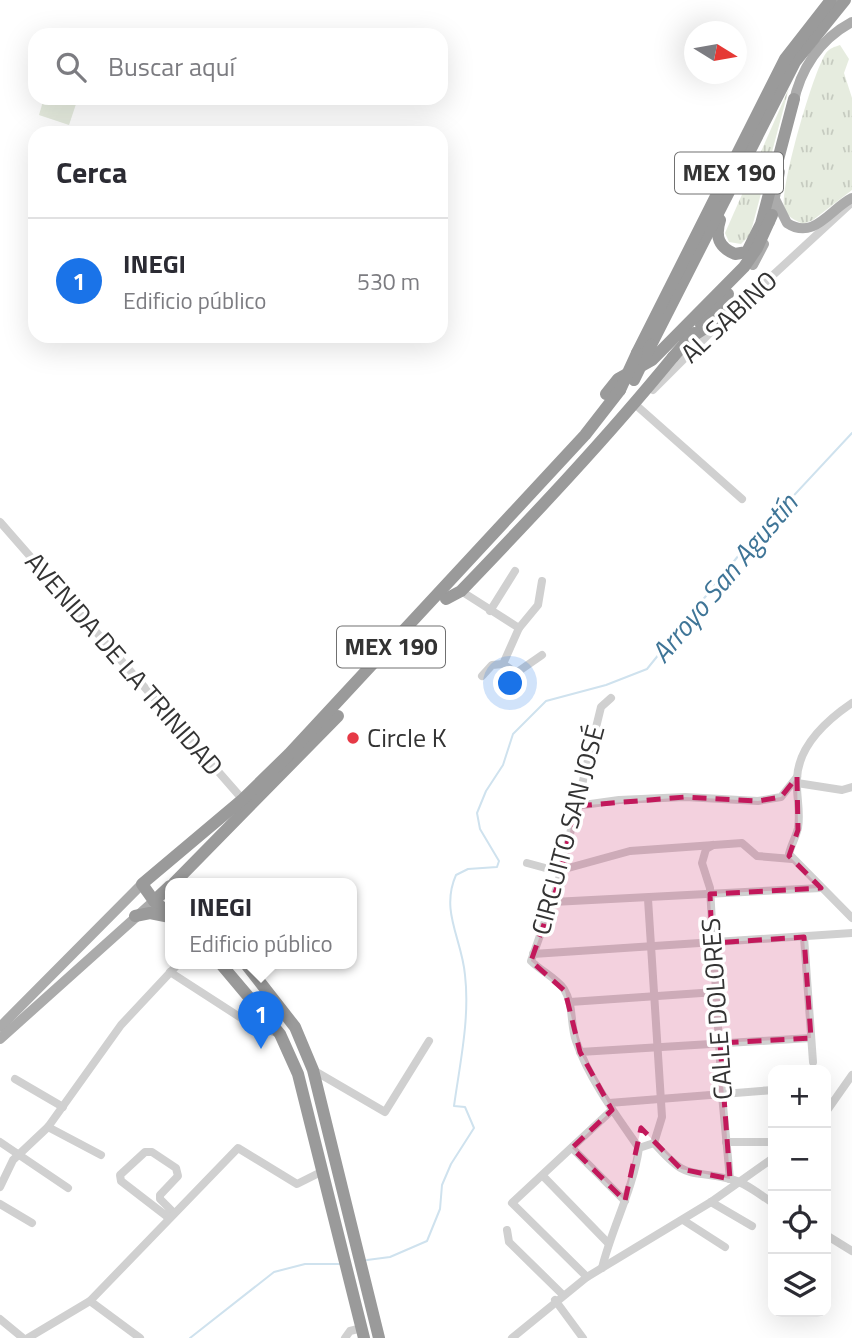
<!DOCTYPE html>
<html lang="es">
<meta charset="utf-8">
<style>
:root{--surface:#fff;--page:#f7f7f7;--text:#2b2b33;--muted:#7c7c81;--line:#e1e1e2;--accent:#1a73e8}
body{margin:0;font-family:"Titillium Web",sans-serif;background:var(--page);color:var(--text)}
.controls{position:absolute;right:21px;bottom:21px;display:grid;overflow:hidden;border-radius:14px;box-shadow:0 7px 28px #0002}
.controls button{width:63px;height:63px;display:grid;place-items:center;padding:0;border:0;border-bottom:2px solid var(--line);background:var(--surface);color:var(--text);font:35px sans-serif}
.compass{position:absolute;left:684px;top:21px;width:63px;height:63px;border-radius:50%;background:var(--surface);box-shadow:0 7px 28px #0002;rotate:101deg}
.you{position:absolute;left:511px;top:684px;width:24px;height:24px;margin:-18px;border:5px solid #fff;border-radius:50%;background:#1a73e8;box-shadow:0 0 0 10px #1a73e833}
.badge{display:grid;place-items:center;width:46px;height:46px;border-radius:50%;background:var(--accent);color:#fff;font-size:23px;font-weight:700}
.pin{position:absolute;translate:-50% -58px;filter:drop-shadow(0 2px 4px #0008)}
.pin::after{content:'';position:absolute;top:37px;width:24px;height:21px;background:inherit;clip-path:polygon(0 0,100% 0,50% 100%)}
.popup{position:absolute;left:165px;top:878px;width:192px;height:91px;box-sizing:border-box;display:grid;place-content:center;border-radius:14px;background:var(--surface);filter:drop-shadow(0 2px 5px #0005);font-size:23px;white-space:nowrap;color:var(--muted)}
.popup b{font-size:26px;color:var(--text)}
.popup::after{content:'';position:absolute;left:50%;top:100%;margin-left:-14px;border:14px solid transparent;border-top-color:var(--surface)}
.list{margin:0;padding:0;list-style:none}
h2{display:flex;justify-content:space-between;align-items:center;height:91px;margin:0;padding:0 28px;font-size:30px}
h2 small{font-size:23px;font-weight:400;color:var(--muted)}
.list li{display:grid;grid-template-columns:46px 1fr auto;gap:21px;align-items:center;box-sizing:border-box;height:126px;padding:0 28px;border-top:2px solid var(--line)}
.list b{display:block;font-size:26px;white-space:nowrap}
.list p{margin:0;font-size:23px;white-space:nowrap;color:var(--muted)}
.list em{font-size:23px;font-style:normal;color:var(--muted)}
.icon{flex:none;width:38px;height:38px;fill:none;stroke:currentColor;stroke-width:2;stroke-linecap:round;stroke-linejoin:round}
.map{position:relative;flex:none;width:852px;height:1338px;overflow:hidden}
.search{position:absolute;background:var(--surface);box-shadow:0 7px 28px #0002;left:28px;top:28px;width:420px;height:77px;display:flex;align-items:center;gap:18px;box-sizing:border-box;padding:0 24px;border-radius:21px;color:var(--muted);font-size:26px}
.panel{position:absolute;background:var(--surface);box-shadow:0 7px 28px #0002;left:28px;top:126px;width:420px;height:217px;border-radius:21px}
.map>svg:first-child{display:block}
</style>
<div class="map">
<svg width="852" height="1338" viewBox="0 0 852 1338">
<defs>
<pattern id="grass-tufts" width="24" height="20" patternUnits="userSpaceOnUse" patternTransform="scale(1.75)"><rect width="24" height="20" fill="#e6ecdf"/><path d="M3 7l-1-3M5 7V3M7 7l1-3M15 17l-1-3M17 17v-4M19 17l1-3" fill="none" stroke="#c6cbc0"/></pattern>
</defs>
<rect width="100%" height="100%" fill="#fff"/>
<!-- grass -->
<g fill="url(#grass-tufts)">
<path d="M840,45L849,59L844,73L852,98V190L813,220L803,224C795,220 786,217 784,206C781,184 813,72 826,53C830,48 834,47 840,45Z"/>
<path d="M789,88L750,235L741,244L729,242L725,233Z"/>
</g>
<!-- park -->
<path fill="#e6ecdf" d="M44,98H78L69,125L39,115Z"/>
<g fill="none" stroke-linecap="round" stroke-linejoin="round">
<!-- stream -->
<g stroke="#cfe2ee" stroke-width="2">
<path d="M367,1260L390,1257L427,1241L440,1209L442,1185L451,1164L474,1128L465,1107L454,1106C460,1063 470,1018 465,975C462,939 440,911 456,875L468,869L497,867L499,861L480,829L477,813L486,791L503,765L513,734L546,701L606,685L647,669L743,550L852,433"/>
<path d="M190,1338L274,1272L305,1264H341"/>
</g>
<!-- minor -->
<g stroke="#d0d0d0" stroke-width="8">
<path d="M733,312L849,205"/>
<path d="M653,390L718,325"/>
<path d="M637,406L742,499"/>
<path d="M0,522L244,801"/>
<path d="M461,591L519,628"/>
<path d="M490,611L515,571"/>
<path d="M503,664L516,673L542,655"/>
<path d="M482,676L492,665L503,664L519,628L538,605L542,581"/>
<path d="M852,703C827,720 798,746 797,779C796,796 801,812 798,828C796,837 791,845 789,854L852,918"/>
<path d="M797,783L842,790L852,787"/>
<path d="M576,806L619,800L685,797L758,801L781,797L797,777"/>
<path d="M713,845L706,849L702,863L710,888L722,1095L730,1179"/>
<path d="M527,863L560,872"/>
<path d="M561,870L630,851L742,843L757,856L792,859"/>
<path d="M553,902L821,888"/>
<path d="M804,937L813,1062"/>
<path d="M533,954L852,933"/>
<path d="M170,972L252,1025L277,1033"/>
<path d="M570,1002L716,992"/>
<path d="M580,1052L811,1038"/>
<path d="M313,1070L385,1112L429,1041"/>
<path d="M15,1079L63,1107"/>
<path d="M609,1103L773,1090"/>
<path d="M826,1112L852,1075"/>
<path d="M48,1127L101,1155"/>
<path d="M0,1142L68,1188"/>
<path d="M726,1142H769"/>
<path d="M654,1143C688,1181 686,1169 730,1179C745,1182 760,1195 773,1203"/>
<path d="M572,1148L625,1201"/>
<path d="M639,1148L654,1143L662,1117L648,899"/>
<path d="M543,1176L608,1243"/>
<path d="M0,1187L13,1160L48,1127L121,1025L179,963"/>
<path d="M711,1202L752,1226"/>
<path d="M0,1204L32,1223"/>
<path d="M169,1218L121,1181L120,1175L145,1152H152L176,1168L178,1176L160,1195V1199L174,1213"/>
<path d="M683,1220L725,1247"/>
<path d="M507,1230L509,1242L562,1294"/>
<path d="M826,1235L852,1251"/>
<path d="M602,1268C612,1227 633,1190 639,1148C616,1115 589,1079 576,1041C570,1024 574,1005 564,989C556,978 541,971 531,961L557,887L601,707L611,698"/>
<path d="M587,1277L512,1203L612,1110"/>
<path d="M555,1300L583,1338"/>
<path d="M90,1301L140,1338"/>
<path d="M0,1319L23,1338"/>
<path d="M28,1338L90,1301L238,1148L297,1184L323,1171"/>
<path d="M345,1338L350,1331L362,1328"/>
<path d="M512,1338L587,1277L711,1202L773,1158"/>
</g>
<!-- major -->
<g stroke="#ababab" stroke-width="10">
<path d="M793,105C800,69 820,39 852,22"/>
<path d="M775,199L787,223C814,241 830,209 852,198"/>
<path d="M770,222L780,172"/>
<path d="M753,265L764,244"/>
<path d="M0,1027L142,884"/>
<path d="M0,1039L154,901"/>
</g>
<!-- highway -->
<g stroke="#9a9a9a" stroke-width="12">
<path d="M720,220C715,236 718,247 735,254L747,252L761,224L794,99"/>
<path d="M701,325L728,294"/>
<path d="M685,341L735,309"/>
<path d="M651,345L795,62L845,0"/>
<path d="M637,353L785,59L831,0"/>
<path d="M606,394L618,379L652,360L744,267L757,248L772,215"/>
<path d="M446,599L461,591C534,515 606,439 673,357"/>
<path d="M174,883L338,716"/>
<path d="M154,901L170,886"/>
<path d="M170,914L154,901L142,884L243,799L289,754L585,435L620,390"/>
<path d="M135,916L150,913L170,917"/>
<path d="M220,963L280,1034L298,1074L364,1338"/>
<path d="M245,963L295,1027L313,1070L379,1338"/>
</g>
<!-- highway-bridge -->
<g stroke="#9a9a9a" stroke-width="12">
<path d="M673,357L694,333"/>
<path d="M634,380L651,345"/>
<path d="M620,390L637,353"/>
</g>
</g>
<!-- marked area -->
<path fill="#c2185b" fill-opacity="0.2" stroke="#c2185b" stroke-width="5" stroke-dasharray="14 9" stroke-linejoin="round" d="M797,777L798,830L789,856L821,888L710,894L712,943L804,937L811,1038L720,1043L730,1179L681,1169L641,1128L625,1201L572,1148L612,1110L580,1052L565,991L531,961L557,887L576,806L685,797L758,801L781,797Z"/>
<!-- markers -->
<circle fill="#e63946" stroke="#fff" stroke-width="2.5" cx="353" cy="738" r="7"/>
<g text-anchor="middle" stroke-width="7" stroke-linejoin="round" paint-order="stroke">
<!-- shield labels -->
<g fill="#fff" stroke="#707070" stroke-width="2">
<rect x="675" y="152.5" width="108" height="41" rx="5"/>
<rect x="337" y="626.5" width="108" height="41" rx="5"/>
</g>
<g font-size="24" font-weight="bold" fill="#333">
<text x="729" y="181">MEX 190</text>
<text x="391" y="655">MEX 190</text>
</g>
<!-- street labels -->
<g font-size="26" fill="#333" stroke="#fff">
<text transform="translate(729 317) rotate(-43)" y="9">AL SABINO</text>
<text transform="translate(124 664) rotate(49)" y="9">AVENIDA DE LA TRINIDAD</text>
<text transform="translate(568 830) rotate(-75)" y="9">CIRCUITO SAN JOSÉ</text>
<text transform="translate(717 1009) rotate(-94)" y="9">CALLE DOLORES</text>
</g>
<!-- poi labels -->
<g font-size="26" fill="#333" stroke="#fff" text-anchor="start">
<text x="367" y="747">Circle K</text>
</g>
<!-- water labels -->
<g font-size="28" font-style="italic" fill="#3f7597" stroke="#fff">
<text transform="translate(724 578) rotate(-50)" y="10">Arroyo San Agustín</text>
</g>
</g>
</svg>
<div class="controls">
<button>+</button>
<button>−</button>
<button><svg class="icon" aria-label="locate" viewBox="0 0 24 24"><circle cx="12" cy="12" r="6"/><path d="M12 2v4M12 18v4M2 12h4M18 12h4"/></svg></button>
<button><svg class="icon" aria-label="layers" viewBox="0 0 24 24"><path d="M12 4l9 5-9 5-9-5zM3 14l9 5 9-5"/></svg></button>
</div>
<svg class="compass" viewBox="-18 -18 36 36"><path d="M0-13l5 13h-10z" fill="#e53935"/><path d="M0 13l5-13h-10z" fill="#7c7c81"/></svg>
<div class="you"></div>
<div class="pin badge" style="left:261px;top:1049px">1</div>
<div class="popup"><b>INEGI</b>Edificio público</div>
<div class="search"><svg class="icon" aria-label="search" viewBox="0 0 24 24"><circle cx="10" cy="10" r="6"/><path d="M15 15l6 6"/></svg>Buscar aquí</div>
<section class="panel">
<h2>Cerca<small></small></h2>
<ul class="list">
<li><span class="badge">1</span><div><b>INEGI</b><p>Edificio público</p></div><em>530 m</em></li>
</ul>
</section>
</div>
